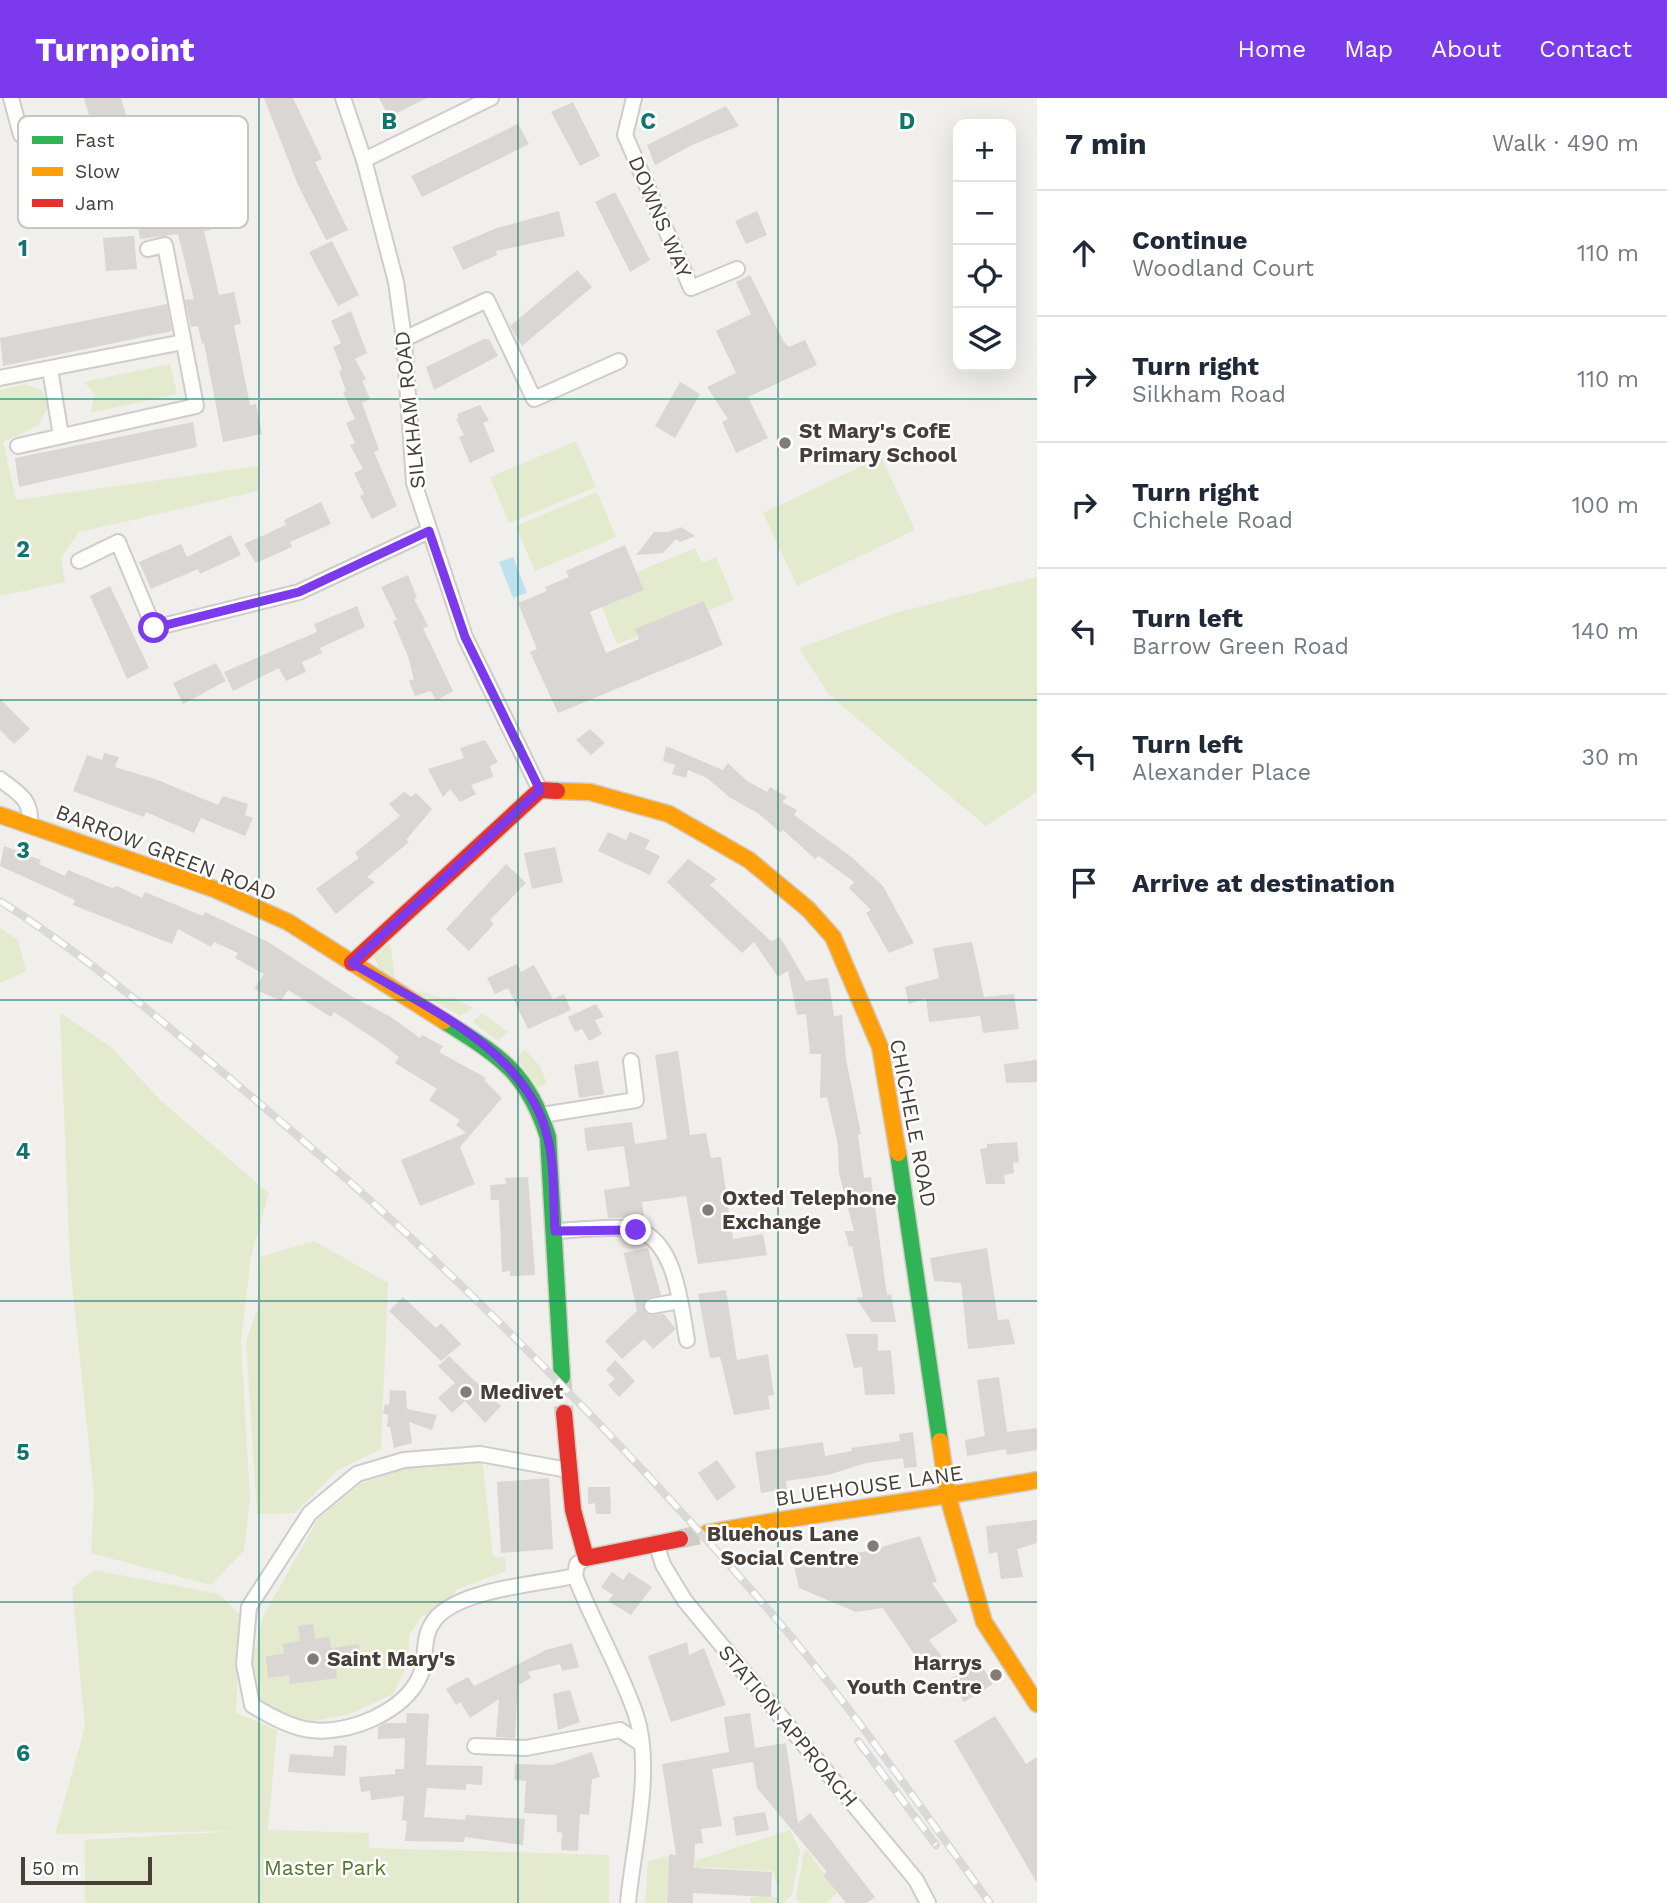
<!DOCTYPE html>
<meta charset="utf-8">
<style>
:root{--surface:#fff;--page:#f2f2f3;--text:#1f2937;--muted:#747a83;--line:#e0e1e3;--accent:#7c3aed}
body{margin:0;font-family:"Work Sans",sans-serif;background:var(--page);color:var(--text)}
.controls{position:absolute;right:21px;top:21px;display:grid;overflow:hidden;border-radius:14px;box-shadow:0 7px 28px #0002}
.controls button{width:63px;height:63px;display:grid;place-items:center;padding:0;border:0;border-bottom:2px solid var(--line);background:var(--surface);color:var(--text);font:35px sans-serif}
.scale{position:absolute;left:21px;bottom:18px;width:131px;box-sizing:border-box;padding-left:7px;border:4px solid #473e38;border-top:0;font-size:19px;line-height:24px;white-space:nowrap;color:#473e38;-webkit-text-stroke:5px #fff;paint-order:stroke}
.stop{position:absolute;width:21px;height:21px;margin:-16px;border:5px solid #7c3aed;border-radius:50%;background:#fff}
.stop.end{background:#7c3aed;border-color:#fff;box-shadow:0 2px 7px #0008}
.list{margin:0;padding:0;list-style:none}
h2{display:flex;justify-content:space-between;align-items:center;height:91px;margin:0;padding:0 28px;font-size:30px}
h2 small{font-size:23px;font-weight:400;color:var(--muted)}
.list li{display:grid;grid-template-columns:46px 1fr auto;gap:21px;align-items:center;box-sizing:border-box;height:126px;padding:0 28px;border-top:2px solid var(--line)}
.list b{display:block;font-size:26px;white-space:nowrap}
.list p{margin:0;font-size:23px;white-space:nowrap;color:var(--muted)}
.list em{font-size:23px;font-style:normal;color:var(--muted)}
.icon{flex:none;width:38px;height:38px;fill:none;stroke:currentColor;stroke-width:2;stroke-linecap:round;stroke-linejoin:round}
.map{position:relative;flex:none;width:1037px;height:1805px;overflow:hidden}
header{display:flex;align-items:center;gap:42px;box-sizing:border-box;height:98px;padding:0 35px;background:var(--accent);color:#fff}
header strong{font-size:33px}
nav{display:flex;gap:38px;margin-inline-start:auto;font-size:24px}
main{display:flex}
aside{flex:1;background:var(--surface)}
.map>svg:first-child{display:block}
</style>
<header>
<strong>Turnpoint</strong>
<nav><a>Home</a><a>Map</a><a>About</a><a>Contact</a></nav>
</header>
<main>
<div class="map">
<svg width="1037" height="1805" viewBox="0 0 1037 1805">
<rect width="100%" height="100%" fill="#f1efec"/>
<!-- green -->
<g fill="#e3eacd">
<path d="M170,266L177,296L90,315L95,297L84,284Z"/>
<path d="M25,286L42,292L48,309L38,328L3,344L16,402L259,368L258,393L79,434L61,459L65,484L0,498V292Z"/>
<path d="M576,343L596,389L509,425L490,379Z"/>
<path d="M881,359L915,432L797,488L763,415Z"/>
<path d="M597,394L616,439L535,473L516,428Z"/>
<path d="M695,450L702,465L716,459L734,502L708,513L704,503L636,531L638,538L617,546L602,509L644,492L637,474Z"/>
<path d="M1037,479V694L986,728L829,597L799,550L895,515Z"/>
<path d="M0,830L18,842L26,873L0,885Z"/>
<path d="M390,845L395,880L379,870L374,858Z"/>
<path d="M414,892L443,900L453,899L473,910L460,918Z"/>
<path d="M60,915L112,950L160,1002L269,1095L251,1159L241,1243L250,1401L244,1453L211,1487L91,1455L94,1396L70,1166Z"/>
<path d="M482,915L508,934L498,943L472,924Z"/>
<path d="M525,952L540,968L547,986L538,989L516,959Z"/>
<path d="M314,1143L388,1185L381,1351L338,1372L295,1415L257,1416L246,1243L258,1209L260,1159Z"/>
<path d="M482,1360L493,1459H505L506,1473L457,1491L449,1502L420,1520L409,1537L408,1566L393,1596L352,1615L311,1624L263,1608L248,1581L263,1518L318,1421L360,1386L408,1369Z"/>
<path d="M94,1472L219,1496L240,1517L236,1615L277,1632L268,1732L369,1735V1750L609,1757V1805H85V1742L239,1733L55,1736L85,1629L72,1490Z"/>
<path d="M790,1732L800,1752L792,1797L783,1805H750V1799H780L773,1773L703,1769L701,1774L695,1773V1763Z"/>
<path d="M807,1752L837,1795L826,1805H801L796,1800L804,1754Z"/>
<path d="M669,1758L666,1805H645L648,1763Z"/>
</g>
<!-- water -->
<path fill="#bee2ed" d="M513,459L527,495L513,500L499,464Z"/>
<!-- building -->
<g fill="#d9d6d3">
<path d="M84,0H121L136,51L91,99L65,74L96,41Z"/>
<path d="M264,0H293L322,61L315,64L348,132L326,142L298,87Z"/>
<path d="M379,0H427L389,19Z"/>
<path d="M573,4L600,58L580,68L551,14Z"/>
<path d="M726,8L739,28L692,47L655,67L647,47Z"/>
<path d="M518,26L529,46L422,99L411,78Z"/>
<path d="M615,94L650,162L630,174L595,104Z"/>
<path d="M207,113L211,132L204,133L219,197L234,194L241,226L234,227L250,307L256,306L262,336L223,344L204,245L202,246L198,228L191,229L185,202L194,201L178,136L140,141L137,122L153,120L154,124Z"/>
<path d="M559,113L565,138L496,153L497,157L463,172L452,149L497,130Z"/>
<path d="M757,113L767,137L746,146L735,123Z"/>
<path d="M134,138L137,171L106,173L103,140Z"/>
<path d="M332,143L359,197L338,208L309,154Z"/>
<path d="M577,172L592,189L522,248L510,228Z"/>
<path d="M750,177L784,244L789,249L805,242L817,267L748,299L768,340L736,355L722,324L728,321L707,289L736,275L716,233L751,216L736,184Z"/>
<path d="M167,206L172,233L3,268L0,240Z"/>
<path d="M351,213L367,255L355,261L366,281L362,283L370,301L362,305L379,352L374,354L397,408L372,421L360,398L364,396L354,375L363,371L350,347L355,345L346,325L355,321L343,294L346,293L339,273L342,271L333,249L341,245L331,223Z"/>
<path d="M484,241H489L498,258L434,292L426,269Z"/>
<path d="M680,284L700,296L675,340L655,328Z"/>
<path d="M480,307L489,322L483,325L495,353L470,365L459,339L464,337L456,321L459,320L457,316Z"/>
<path d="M193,324L197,349L19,389L15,360Z"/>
<path d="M321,404L331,426L290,444L292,449L256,465L244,446L286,427L284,422Z"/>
<path d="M681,429L695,438L680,444L676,441L663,455L636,457L654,434H668Z"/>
<path d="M231,437L241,457L200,476L198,471L151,491L139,464L181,446L187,459Z"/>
<path d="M625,447L644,492L590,514L606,555L639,541L635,531L704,503L723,547L558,615L530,554L537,551L518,505L547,493L545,489L569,479L566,473Z"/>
<path d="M408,477L417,500L414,501L428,528L423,530L453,593L436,603L431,593L415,598L409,583L414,581L408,558L393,523L397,522L381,489Z"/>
<path d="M110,488L149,570L127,581L90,498Z"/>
<path d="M357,508L365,529L320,550L322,555L302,564L306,574L286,583L279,570L233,593L224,574L317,534L314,526Z"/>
<path d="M216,565L226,583L183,606L173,585Z"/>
<path d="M0,601L30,631L14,646L0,632Z"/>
<path d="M590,631L605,645L591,657L576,642Z"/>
<path d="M485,642L498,664L490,668L493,679L471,687L476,696L460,704L450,691L443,699L428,671L464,660L460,650Z"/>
<path d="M666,648L723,672L728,665L747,683L767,694L770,689L787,699L782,704L797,712L794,717L850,758L883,788L914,845L889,855L866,815L871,812L849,790L854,784L819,758L815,761L783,732L781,735L759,716L729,699L707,680L688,672L686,680L672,676L675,667L663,663Z"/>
<path d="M104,655L119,659L115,669L158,682L218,707L223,698L248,706L245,717L253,720L245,738L201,720L194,735L146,714L144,719L73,693L87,657L102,662Z"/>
<path d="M404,694L411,699L416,695L432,711L406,742L409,744L367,779L375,784L336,816L316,791L359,760L355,755L400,718L389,706Z"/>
<path d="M608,734L626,742L630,734L650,742L645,751L660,758L650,777L598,753Z"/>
<path d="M4,748L41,762L39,766L65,778L68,772L112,790L117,788L142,800L145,794L203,818L205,814L268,844L351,898L391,919L420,940L422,937L443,948L439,954L486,980L484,982L502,1000L460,1049L475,1086L420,1108L401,1062L466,1035L456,1027L460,1022L429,1002L437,991L395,965L399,959L381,945L334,914L331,919L288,892L281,903L254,891L264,876L235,860L238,855L214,844L211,849L178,831L172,846L73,807L75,802L0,768Z"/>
<path d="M555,749L563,784L532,791L524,755Z"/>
<path d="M688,761L717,781L710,787L771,843L780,839L806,883L828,880L834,918L842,917L846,961L861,1036L858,1037L864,1080L871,1079L887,1197L891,1196L896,1224H872L856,1200L863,1199L852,1148L849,1149L845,1133H854L839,1075L838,1047L827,999L820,1000L821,956H810L806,916L797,917L788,873L778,879L754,844L742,855L667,784Z"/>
<path d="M506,766L526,785L490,822L494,826L469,853L446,831Z"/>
<path d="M972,844L984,899L1014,896L1019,931L983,935L980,918L929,924L926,900L909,906L905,889L939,880L933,850Z"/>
<path d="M517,866L521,874L534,867L553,901L564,896L571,912L528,931L508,890L495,896L487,880Z"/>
<path d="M596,906L604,919L595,922L602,936L589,943L582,931L575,934L568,919Z"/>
<path d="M678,953L690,1037L706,1035L711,1060L721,1059L733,1141L763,1136L767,1157L698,1166L686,1098L642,1104L644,1119L608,1120L604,1092L630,1088L624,1048L631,1047L587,1053L584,1030L632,1024L635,1046L667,1041L655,957Z"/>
<path d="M1037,962V984L1006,985L1004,966Z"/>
<path d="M598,963L604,996L579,1000L574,967Z"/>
<path d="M1017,1044L1019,1064L1013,1065L1014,1075L1004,1077L1005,1086H986L980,1051L987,1050V1046Z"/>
<path d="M528,1079L535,1177L510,1178V1173L502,1174L499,1102H491L490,1087L506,1086L505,1080Z"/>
<path d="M648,1150L661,1197L646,1200L643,1210L649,1217L664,1216L676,1231L653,1251L644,1241L622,1261L605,1243L637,1213L624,1155Z"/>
<path d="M987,1150L998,1222L1009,1221L1015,1246L968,1251L961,1185L934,1183L930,1160Z"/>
<path d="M726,1192L737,1262L768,1256L774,1297L768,1298L770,1311L734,1317L720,1259L710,1260L698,1196Z"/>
<path d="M403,1199L436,1230L441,1225L461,1246L441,1263L389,1213Z"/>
<path d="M846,1236H878V1253L891,1252L895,1296L865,1297L862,1269L854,1270Z"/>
<path d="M449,1258L501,1308L485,1325L465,1303L452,1315L438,1300L455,1285L438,1268Z"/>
<path d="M615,1262L635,1283L619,1299L608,1287L615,1281L606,1272Z"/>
<path d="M999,1279L1007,1334L1037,1330V1352L1007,1357L1006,1351L967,1358L965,1342L985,1338L977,1282Z"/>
<path d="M390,1292L406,1293L407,1311L437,1317L432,1332L409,1324L412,1345L394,1350L390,1329H387L388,1317L383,1315L385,1306L389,1307Z"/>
<path d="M913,1334L917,1369L904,1370L903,1360L866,1365L828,1377L786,1383L787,1391L761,1395L755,1354L823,1344L825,1358L852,1353L851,1350L900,1343L899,1336Z"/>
<path d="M717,1362L736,1389L717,1403L698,1375Z"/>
<path d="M549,1380L553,1451L501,1455L497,1384Z"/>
<path d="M588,1389H610L611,1416H596L595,1405L588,1406Z"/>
<path d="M1037,1422V1445L1017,1451L1023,1479L1001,1481L997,1454L989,1456L986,1428Z"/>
<path d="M920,1438L937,1484L932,1485L958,1523L929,1542L942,1559L925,1572L883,1510L856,1514L799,1490L791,1454H864Z"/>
<path d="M612,1474L623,1482L629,1474L652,1489L631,1517L608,1503L613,1497L601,1489Z"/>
<path d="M313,1526L315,1541L329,1539L331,1550L359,1546L361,1564L336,1567L337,1580L290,1586L289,1577L268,1580L266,1558L284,1556L283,1546L300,1543L298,1528Z"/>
<path d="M687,1544L689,1557L704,1550L726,1607L671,1624L648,1558Z"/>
<path d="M572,1545L579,1569L562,1573L560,1566L528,1574L531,1580L518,1587L515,1640L496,1639L499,1601L470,1620L460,1604L456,1607L446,1591L468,1579L474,1588L546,1552Z"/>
<path d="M979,1563L993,1586L964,1604L950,1582Z"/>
<path d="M570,1592L580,1624L558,1632L553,1596Z"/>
<path d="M407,1615L429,1616L426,1667L483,1668L482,1687L466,1686V1692L427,1690L424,1719L465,1722L466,1717L525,1721L523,1747L465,1739L464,1744L405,1743L407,1723L402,1722L404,1698L371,1702L370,1693L361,1694L359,1679L395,1676V1671H404L405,1640L378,1641V1629L385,1625H406Z"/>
<path d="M750,1615L755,1650L786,1645L798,1725L810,1715L875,1799L867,1805H846L823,1777L827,1774L757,1690L753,1664L712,1671L722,1728L701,1731L703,1745L695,1746L694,1770L772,1774L771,1799L693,1795V1805H667L669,1756L676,1757L662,1666L729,1654L724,1619Z"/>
<path d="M995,1618L1026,1666L1037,1659V1785L954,1643Z"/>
<path d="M334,1647L347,1648L345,1678L288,1674L290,1656L333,1659Z"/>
<path d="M592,1654L600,1679L592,1681L589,1717L580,1716L578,1753L561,1752L562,1735L557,1734V1717L524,1715L526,1683L514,1682L515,1666L552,1667Z"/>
<path d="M765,1714L769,1732L736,1738L733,1719Z"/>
</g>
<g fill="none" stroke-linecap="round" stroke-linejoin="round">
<!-- secondary-tunnel -->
<g stroke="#cfccc8" stroke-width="19" stroke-dasharray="19 10" stroke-linecap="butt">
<path d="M562,1279L564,1315"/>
<path d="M680,1441L707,1435"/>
</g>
<!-- street casing -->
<g stroke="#cfccc9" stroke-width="18">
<g id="street">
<path d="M11,0L21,37"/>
<path d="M343,0L364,62L396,184L404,241L414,385L465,539L540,692"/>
<path d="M634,0L625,37L691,190L737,171"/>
<path d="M364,62L491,0"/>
<path d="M404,241L487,202L534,301L619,263"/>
<path d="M50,271L61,338"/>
<path d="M0,280L183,244"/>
<path d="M18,348L196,308L165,147L148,151"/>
<path d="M79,463L118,444L154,530L299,494L429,433"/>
<path d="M0,681C18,695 32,701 30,726"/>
<path d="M542,1017L636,1002L631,963"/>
<path d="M555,1133C575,1132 620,1127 637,1132C676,1143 681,1209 687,1242"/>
<path d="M652,1208L680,1203"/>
<path d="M568,1372L480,1356L404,1362L357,1376L310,1415L249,1509L244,1566L252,1607C268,1617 292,1630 311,1632C348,1637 404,1614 420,1578C429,1558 419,1538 438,1518C465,1491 538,1486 575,1478"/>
<path d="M656,1445L663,1467L685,1503L916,1782L928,1805"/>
<path d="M586,1460L577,1466L575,1478C593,1525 620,1570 636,1617C654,1671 633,1749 628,1805"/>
<path d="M475,1648L526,1650L620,1632L640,1645"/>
</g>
</g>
<!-- fast casing -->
<g stroke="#d2ccc4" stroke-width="19">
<g id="fast">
<path d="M444,923C499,958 527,973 548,1039L562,1279"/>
<path d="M898,1055L940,1343"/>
</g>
</g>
<!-- slow casing -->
<g stroke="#d2ccc4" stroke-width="19">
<g id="slow">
<path d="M557,693L590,694L669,716L749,762L808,811L833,839L880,949L898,1055"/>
<path d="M0,717L214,791L288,824L444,923"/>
<path d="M940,1343L948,1399L984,1524L1037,1606"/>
<path d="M707,1435C817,1414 927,1403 1037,1382"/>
</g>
</g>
<!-- jam casing -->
<g stroke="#d2ccc4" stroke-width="19">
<g id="jam">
<path d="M352,865L540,692L557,693"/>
<path d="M564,1315L573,1412L586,1460L680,1441"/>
</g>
</g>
<!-- street -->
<use href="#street" stroke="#fdfdfc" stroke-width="14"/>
<!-- fast -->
<use href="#fast" stroke="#30b455" stroke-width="16"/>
<!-- slow -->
<use href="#slow" stroke="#ff9f0a" stroke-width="16"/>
<!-- jam -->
<use href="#jam" stroke="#e5322d" stroke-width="16"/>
<!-- rail casing -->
<g stroke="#d9d9d8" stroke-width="8">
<g id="rail">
<path d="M0,803C90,860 171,931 252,999C433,1151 598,1317 753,1494C839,1591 914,1700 990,1805"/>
<path d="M858,1643L936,1747"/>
</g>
</g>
<!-- rail -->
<use href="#rail" stroke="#fff" stroke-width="5" stroke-dasharray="16" stroke-linecap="butt"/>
</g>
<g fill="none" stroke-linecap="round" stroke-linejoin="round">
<!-- route -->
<path stroke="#7c3aed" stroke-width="9" d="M154,530L299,494L429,433L465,539L540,692L352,865C423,908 525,950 547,1037C555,1067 553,1101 555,1133L636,1132"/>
</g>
<!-- grid -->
<path fill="none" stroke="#0f766e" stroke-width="2" stroke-opacity="0.55" d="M259,0V1805M518,0V1805M778,0V1805M0,301H1037M0,602H1037M0,902H1037M0,1203H1037M0,1504H1037"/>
<!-- markers -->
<g fill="#827c77" stroke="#fff" stroke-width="2.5">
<circle cx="785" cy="345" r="7"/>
<circle cx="708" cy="1112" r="7"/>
<circle cx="466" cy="1294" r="7"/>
<circle cx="873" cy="1448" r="7"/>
<circle cx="313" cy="1561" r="7"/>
<circle cx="996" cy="1577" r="7"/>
</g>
<g text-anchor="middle" stroke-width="5" stroke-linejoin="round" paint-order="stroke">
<!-- street labels -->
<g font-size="21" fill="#473e38" stroke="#fff">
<text transform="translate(660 119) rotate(67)" y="7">DOWNS WAY</text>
<text transform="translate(410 312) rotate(-96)" y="7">SILKHAM ROAD</text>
<text transform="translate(166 755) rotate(21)" y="7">BARROW GREEN ROAD</text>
<text transform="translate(913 1025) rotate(79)" y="7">CHICHELE ROAD</text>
<text transform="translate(869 1388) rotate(-8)" y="7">BLUEHOUSE LANE</text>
<text transform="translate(788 1628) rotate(50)" y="7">STATION APPROACH</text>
</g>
<!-- poi labels -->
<g font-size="21" font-weight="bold" fill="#473e38" stroke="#fff" text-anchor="start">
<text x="799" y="340">St Mary's CofE<tspan x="799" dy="24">Primary School</tspan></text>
<text x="722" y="1107">Oxted Telephone<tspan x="722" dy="24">Exchange</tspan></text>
<text x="480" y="1301">Medivet</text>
<text x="859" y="1443" text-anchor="end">Bluehous Lane<tspan x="859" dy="24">Social Centre</tspan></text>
<text x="327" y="1568">Saint Mary's</text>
<text x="982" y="1572" text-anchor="end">Harrys<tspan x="982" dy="24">Youth Centre</tspan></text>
</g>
<!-- park labels -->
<g font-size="21" fill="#55772d" stroke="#fff">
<text x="325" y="1777">Master Park</text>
</g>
</g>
<!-- legend -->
<rect x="18" y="18" width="230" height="112" rx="10" fill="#fff" stroke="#c8c5c3" stroke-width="2"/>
<rect x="32" y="38" width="31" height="8" fill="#30b455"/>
<rect x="32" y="69" width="31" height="9" fill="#ff9f0a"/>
<rect x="32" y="101" width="31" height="8" fill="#e5322d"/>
<g font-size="19" fill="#473e38">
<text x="75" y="49">Fast</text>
<text x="75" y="80">Slow</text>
<text x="75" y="112">Jam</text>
</g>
<g font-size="23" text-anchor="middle" font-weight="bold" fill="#0f766e" stroke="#fff" stroke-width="5" stroke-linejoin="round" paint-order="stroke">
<text x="389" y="31">B</text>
<text x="648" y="31">C</text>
<text x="907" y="31">D</text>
<text x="23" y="158">1</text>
<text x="23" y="459">2</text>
<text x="23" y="760">3</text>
<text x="23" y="1061">4</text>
<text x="23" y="1362">5</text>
<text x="23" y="1663">6</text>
</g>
</svg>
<div class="controls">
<button>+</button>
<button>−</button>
<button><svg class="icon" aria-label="locate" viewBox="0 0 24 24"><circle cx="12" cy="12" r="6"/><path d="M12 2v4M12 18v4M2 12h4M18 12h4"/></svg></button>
<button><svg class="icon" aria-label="layers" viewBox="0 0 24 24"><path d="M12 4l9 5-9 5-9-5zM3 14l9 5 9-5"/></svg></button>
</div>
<div class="scale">50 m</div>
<div class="stop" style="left:154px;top:530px"></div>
<div class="stop end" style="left:636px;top:1132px"></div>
</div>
<aside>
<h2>7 min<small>Walk · 490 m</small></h2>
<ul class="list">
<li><svg class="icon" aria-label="ahead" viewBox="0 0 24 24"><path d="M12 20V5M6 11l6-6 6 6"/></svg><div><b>Continue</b><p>Woodland Court</p></div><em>110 m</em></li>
<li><svg class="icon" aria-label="right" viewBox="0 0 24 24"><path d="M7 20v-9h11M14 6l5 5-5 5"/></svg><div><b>Turn right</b><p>Silkham Road</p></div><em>110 m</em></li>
<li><svg class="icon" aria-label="right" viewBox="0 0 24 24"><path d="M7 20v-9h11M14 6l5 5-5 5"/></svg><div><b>Turn right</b><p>Chichele Road</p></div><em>100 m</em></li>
<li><svg class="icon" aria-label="left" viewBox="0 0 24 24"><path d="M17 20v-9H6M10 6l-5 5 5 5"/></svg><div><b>Turn left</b><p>Barrow Green Road</p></div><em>140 m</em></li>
<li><svg class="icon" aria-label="left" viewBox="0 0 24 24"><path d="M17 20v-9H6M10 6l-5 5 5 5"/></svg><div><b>Turn left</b><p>Alexander Place</p></div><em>30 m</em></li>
<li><svg class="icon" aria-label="arrive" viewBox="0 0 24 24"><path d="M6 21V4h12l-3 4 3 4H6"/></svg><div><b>Arrive at destination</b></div></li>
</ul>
</aside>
</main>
